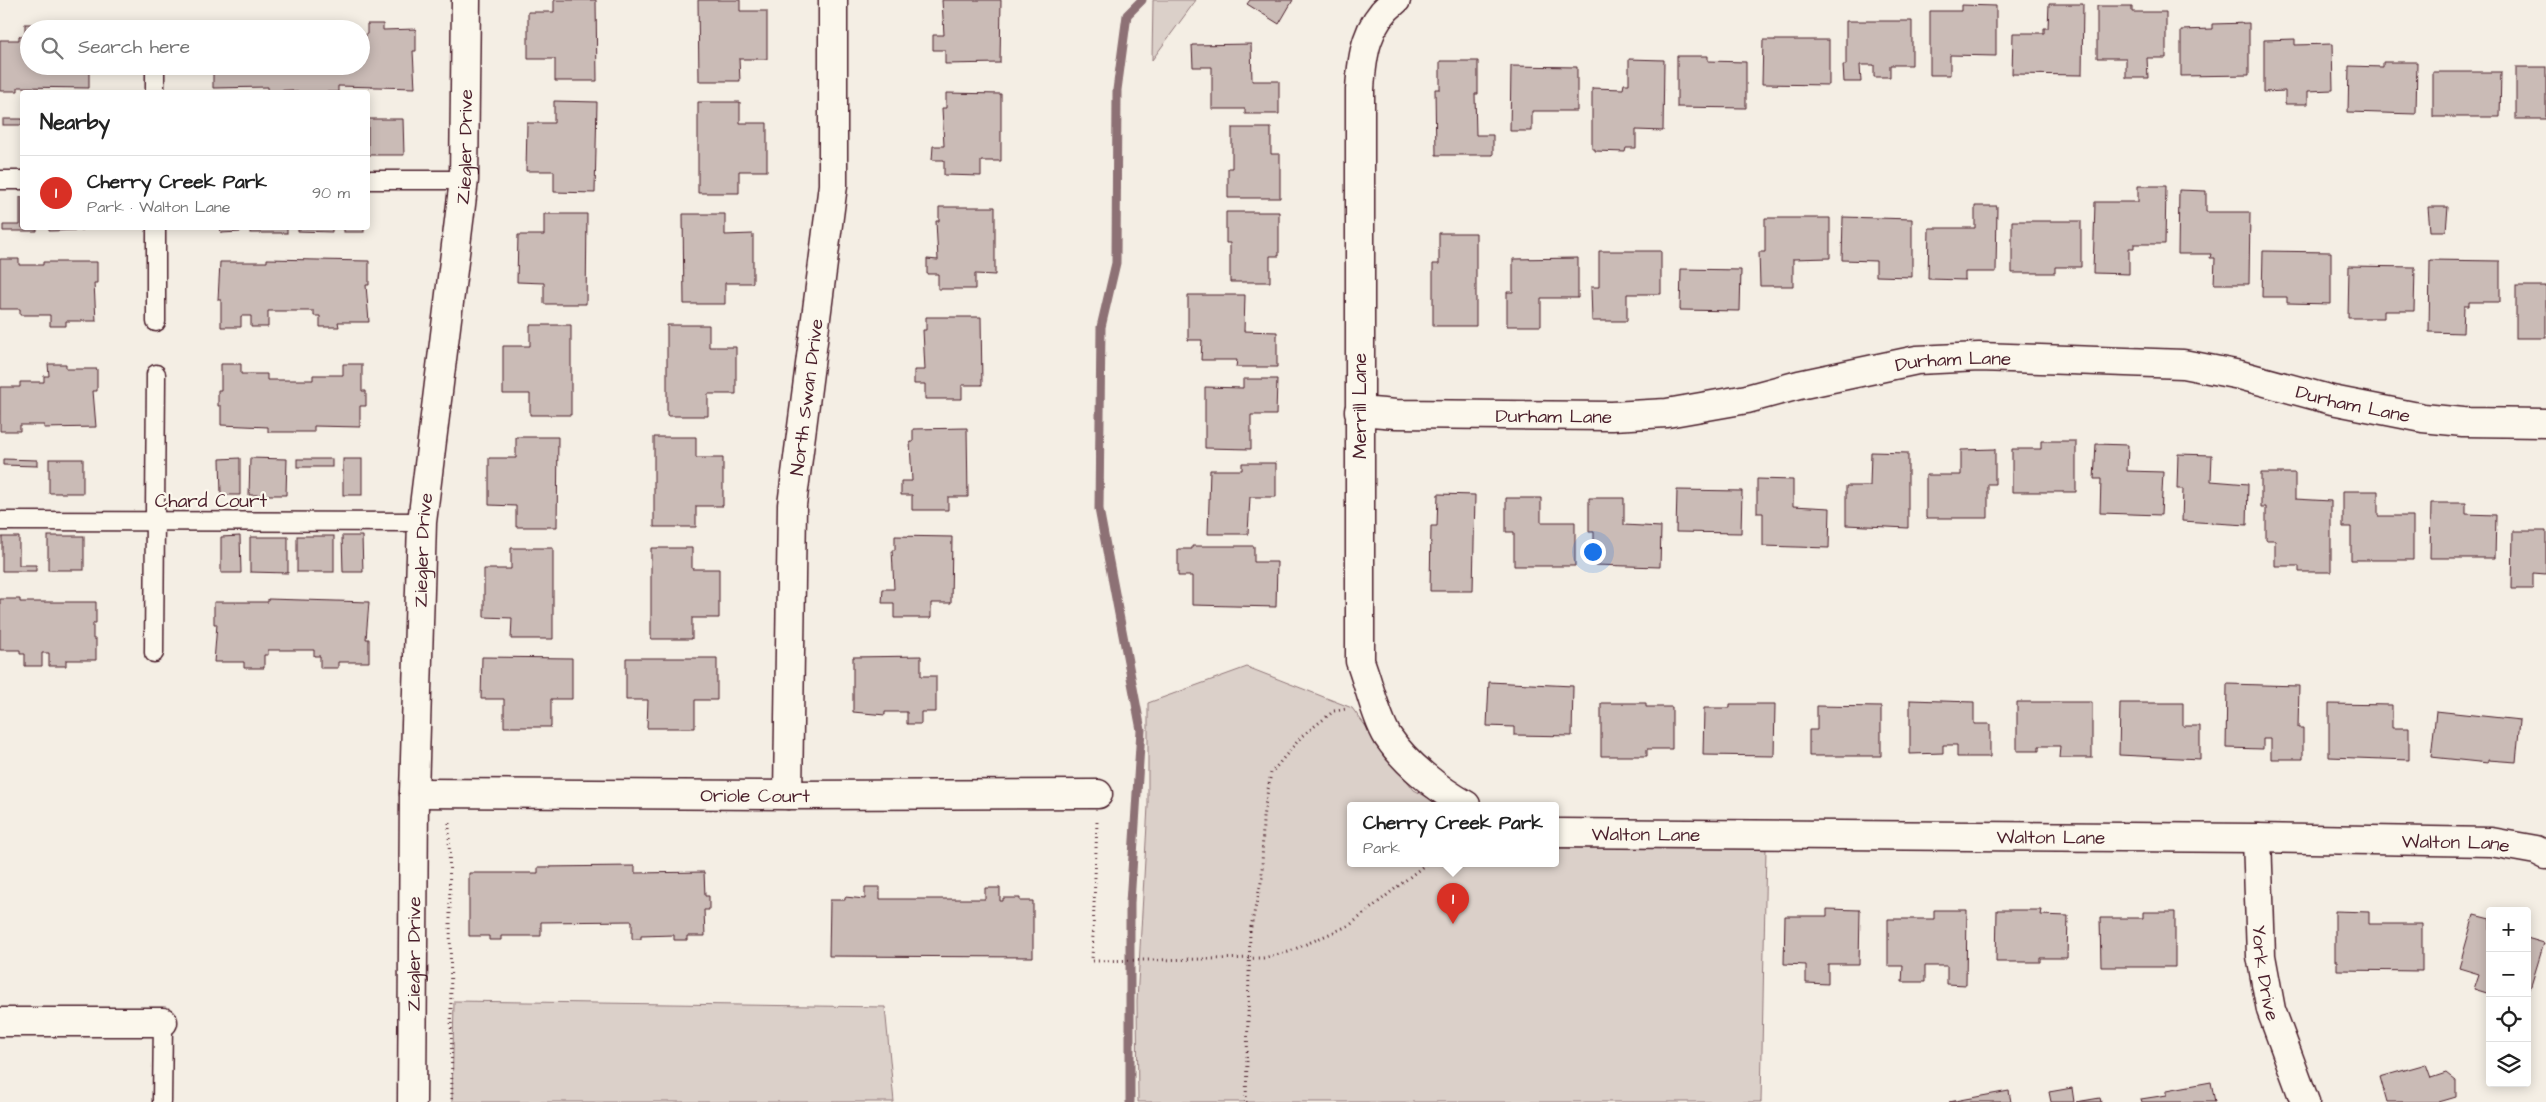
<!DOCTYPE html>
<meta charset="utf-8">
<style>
:root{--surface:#fff;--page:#f6f6f6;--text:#222;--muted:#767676;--line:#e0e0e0;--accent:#d93025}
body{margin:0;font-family:"Architects Daughter",sans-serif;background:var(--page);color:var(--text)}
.controls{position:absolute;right:15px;bottom:15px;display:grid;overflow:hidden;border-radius:5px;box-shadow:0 2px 12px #0003}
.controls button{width:45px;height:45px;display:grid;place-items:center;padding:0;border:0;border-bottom:1px solid var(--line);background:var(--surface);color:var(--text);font:25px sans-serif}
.you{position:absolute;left:1592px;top:551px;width:18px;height:18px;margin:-12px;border:4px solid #fff;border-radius:50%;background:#1a73e8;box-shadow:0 0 0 8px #1a73e833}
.badge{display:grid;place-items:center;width:32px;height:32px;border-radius:50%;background:var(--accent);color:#fff;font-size:16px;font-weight:700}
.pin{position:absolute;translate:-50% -41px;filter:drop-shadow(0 1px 2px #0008)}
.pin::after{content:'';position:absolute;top:26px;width:18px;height:15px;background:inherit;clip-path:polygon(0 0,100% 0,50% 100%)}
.popup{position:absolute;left:1347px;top:802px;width:212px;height:65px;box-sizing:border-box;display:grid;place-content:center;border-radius:5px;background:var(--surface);filter:drop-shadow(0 1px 4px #0005);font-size:16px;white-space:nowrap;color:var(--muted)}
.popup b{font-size:19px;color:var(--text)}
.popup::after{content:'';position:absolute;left:50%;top:100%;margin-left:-10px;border:10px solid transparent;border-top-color:var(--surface)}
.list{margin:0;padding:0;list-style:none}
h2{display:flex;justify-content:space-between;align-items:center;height:65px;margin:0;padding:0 20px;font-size:21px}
h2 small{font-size:16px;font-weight:400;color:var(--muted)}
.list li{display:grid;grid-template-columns:32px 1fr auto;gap:15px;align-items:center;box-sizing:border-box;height:75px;padding:0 20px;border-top:1px solid var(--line)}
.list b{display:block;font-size:19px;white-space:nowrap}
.list p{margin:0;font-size:16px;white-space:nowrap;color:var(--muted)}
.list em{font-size:16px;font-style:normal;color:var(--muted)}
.icon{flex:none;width:28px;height:28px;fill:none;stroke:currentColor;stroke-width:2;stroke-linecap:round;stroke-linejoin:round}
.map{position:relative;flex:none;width:2546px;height:1102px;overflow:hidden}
.search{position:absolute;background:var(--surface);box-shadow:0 2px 12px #0003;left:20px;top:20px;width:350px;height:55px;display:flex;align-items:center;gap:12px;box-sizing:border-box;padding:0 18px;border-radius:28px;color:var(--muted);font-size:19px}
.panel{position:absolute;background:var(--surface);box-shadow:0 2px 12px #0003;left:20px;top:90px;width:350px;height:140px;border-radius:5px}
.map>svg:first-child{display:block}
</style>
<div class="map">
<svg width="2546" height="1102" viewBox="0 0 2546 1102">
<rect width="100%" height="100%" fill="#f4eee4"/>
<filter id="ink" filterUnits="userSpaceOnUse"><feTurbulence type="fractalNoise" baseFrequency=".02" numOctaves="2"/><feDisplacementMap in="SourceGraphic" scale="10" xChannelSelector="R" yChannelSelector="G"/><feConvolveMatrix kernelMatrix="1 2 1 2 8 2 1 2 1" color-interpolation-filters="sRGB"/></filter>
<g filter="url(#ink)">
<!-- green -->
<g fill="#dbd0c9" stroke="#92787a">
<path d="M1153,0H1196L1152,60Z"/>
<path d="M1247,667L1352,708L1414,790L1442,805H1350V863H1556V848L1766,847L1761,1102H1138L1137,1001L1148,806V703Z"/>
<path d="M454,1001L885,1007L894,1102H452Z"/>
</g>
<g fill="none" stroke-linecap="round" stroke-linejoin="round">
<!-- stream -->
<path stroke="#8d7174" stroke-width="9" d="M1130,1102V903L1141,730L1099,509L1101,327L1116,263L1117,90L1127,15L1142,0"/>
</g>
<!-- building -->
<g fill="#cabbb6" stroke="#4a1f2b">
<path d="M554,0H596L597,81H555V59H528V12H554Z"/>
<path d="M698,0H740V11H767V59H739L740,81H699Z"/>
<path d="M942,0H1001L1000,63L945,64V50H933V35H944Z"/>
<path d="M1250,0H1293L1279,24L1247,4Z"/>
<path d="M2049,4H2083L2082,75L2012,74L2013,33H2044V28H2048Z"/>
<path d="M1961,5L1996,6V56L1950,55V75H1930V11H1961Z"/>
<path d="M2097,6H2132V12H2166V58H2147L2148,78H2126V58H2097Z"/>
<path d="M1846,21H1912V65H1890V77H1874V65H1860L1861,82H1844L1843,65H1846Z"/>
<path d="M2249,23V75L2181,76V30L2212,29V24Z"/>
<path d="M25,24H42V29H29V66H89V88L18,87V91H0V40H19V36H25Z"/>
<rect x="48" y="24" width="17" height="5"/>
<rect x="71" y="24" width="19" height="5"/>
<rect x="244" y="24" width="19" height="5"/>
<path d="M367,24H383V30L416,29V51H413L415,88L338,86V92H292V90L268,91V87L213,88V67L217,66H361V35H367Z"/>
<path d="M2295,39V45L2332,44L2333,90L2308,91V104H2285V91L2264,92V40Z"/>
<path d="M1763,40H1829V85L1762,84Z"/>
<path d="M1251,44L1252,81H1279V114H1245V109H1212V67H1193L1192,45Z"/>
<path d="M1677,56H1708V61L1746,62V108L1677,107Z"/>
<path d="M1629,59L1664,60L1663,131L1636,130V148H1626L1625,152L1595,151V149H1592V88L1623,89L1624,84H1629Z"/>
<path d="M1440,61H1478V94H1475L1476,135H1493V155H1436L1435,89H1440Z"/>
<path d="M2383,62H2417L2416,114L2348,112L2349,66L2383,67Z"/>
<path d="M1511,66L1577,67V111H1532V131H1510Z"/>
<rect x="2516" y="67" width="30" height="52"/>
<path d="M2433,72H2501L2500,117H2433Z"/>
<path d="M946,93L1001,94V161H981V176L944,175V160H932L933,146H944L942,108H946Z"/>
<path d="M554,101L597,102L595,193L554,192V171H526L527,123H554Z"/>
<path d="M698,102H740V123H767V171H739V193H698Z"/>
<rect x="3" y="119" width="19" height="6"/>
<path d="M368,119H403L404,155H368Z"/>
<path d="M1232,128H1271V154H1280V198H1228V168H1232Z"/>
<path d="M2138,186H2166L2165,244H2134V248H2129V274L2093,273L2095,202H2138Z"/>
<path d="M2179,190L2206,191V212H2250L2249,284H2214L2215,258H2210L2211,254H2178Z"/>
<path d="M20,197H22V228H37V231H3V225H20Z"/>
<path d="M1975,206H1997L1996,272H1965V280L1928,279L1929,228H1975Z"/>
<path d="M939,207H995V275L975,274V289H938V274H927V259L938,260L936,221H939Z"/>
<path d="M2428,207H2448L2446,231H2430Z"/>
<path d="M1226,212H1279V256H1270V282H1230V243H1226Z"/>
<path d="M544,214H587L586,304H544V283L517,282L518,235H544Z"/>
<path d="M683,214H725V235L753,234V283H725V304H684Z"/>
<path d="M1843,217L1912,219V277L1876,276V261L1842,260Z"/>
<path d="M1765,218H1830V258L1793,259V286H1760L1759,252H1765Z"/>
<path d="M2012,221H2081V267H2055V273H2012Z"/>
<path d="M49,228H83V230L49,231Z"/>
<path d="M220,228H240V232L221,233Z"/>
<rect x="250" y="228" width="37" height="5"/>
<path d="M298,228H332V232L298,231Z"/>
<rect x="344" y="228" width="20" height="4"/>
<path d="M1439,233H1476V326H1433V264H1439Z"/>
<path d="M1599,251H1661V294H1627V321H1592L1591,287H1599Z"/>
<path d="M2263,251L2331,252V304L2287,303V297H2262Z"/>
<path d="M1578,258V298H1541V326H1507V292H1513V259Z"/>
<path d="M0,259H19V265H43V262H97V283H94L96,321H66V326H50V315H20V309H0Z"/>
<path d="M267,259L369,261V285H366L369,322H338L339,327H320V316H314V311H268V327H251V316H241V327H221V300H218L220,262H267Z"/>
<path d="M2430,260L2500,261V302H2469V306H2464L2463,333L2429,332Z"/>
<path d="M2349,266L2415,267L2414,311H2384V318H2348Z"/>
<path d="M1681,269L1741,270L1740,311L1680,310Z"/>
<rect x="2516" y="286" width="30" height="52"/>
<path d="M1188,295H1245L1244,331L1277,332V367H1236L1237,360H1201L1202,340H1188Z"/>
<path d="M926,317H981L982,385H962V399H925V384H914V370H925L923,330H926Z"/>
<path d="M530,325H571V415H530V394H503V346H530Z"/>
<path d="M667,325H709V347H736V394H708V416H667Z"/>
<path d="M48,364H66V369H97V391H93L96,427L44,428V425H20V431H0V387H20V382H44V376H49Z"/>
<path d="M221,364H241V374H267V380H313V375H343V364H362V391H366V406H360V427L314,426V432H268V427L221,425V406H218V390H221Z"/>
<path d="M1243,379H1277L1276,415H1251V449L1205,448V387L1243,388Z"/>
<path d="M967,428L968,497H948V510H912V495H901V481H912L910,442H913V429Z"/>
<path d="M516,437H558L557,527H516V506L489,505V458H516Z"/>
<path d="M654,437H696V458H723V506H696V527H654Z"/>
<path d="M2041,441H2076V492H2012V449H2041Z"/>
<path d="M2096,444L2128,445L2127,471L2163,472L2161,515L2100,513L2101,479H2094Z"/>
<path d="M1995,449V484H1988V518H1926V475H1961V450Z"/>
<path d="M1871,452L1908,453V528L1846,525V486H1870Z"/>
<path d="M2178,454L2212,455L2211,481L2248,484L2247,525L2182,521L2183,489H2177Z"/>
<path d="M240,458V495H221L220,459Z"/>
<path d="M250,458L287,459L286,495H249Z"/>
<path d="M3,459L37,460V466L3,465Z"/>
<rect x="49" y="459" width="34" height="34"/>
<rect x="297" y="459" width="35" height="8"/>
<rect x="343" y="459" width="19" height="36"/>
<path d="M1242,463H1276V497H1250L1248,534H1208L1210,470H1242Z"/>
<path d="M2261,473H2295V499L2331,501V572H2299V566H2275V540H2266V507H2261Z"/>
<path d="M1757,479L1793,480V506L1830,508L1829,548L1763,546V513H1757Z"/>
<path d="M1677,490L1742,491L1741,533L1676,532Z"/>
<path d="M2343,491H2378V516H2413V560H2351V527H2343Z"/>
<path d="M1438,494L1475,495L1473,591H1430L1431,526H1437Z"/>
<path d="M1506,498H1541V522H1575V566H1514V532H1506Z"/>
<path d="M1589,498H1624V525L1661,527L1660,567L1594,565V532H1589Z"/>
<path d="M2431,503H2466V514L2496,515L2495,558H2430Z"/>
<path d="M2513,531H2546V574L2533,573V589H2512Z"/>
<rect x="48" y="536" width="36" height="34"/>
<path d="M240,536L241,573H221V537Z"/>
<rect x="297" y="536" width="37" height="36"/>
<path d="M342,536H362L363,572H343Z"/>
<path d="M895,536L952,537L951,603H931V618H894V603H882L883,589H894L892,550H895Z"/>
<path d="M2,537H19V565H36V571H2Z"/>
<path d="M250,537H288V573L250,572Z"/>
<path d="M1192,546H1254V562H1277L1276,607L1192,605V576H1178V549H1192Z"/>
<path d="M511,548H553V639H511L512,618L484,617V569H511Z"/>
<path d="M651,548H692V569H719V618H692V639H651Z"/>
<path d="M0,599H20V602H96V623H93V639H96V660H66V666H49V653H42V666H25V654H20V650H0Z"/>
<path d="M268,599L369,602L366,639H369V662H338V668H320V656H314V650H268V655H264V668H244V662H214L217,624H214V602H268Z"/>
<path d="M921,656V676H936V712H921V724H907V712H885V715L853,712V657Z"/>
<path d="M482,657L572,658V699H551V727H504V699H481Z"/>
<path d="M626,658H717V700H695V728H647L648,700H626Z"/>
<path d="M1489,682L1573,686L1572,736L1514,735V727L1487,726Z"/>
<path d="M2227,684L2299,686L2298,728H2303V759H2271V739H2263V749L2226,748Z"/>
<path d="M1910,700L1974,702V724H1990V757H1957V745H1943V753L1910,754Z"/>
<path d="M2017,702H2092V758H2059L2060,746H2039V751H2017Z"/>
<path d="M1601,703H1646V707H1672V749H1647V756H1601Z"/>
<path d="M2120,703H2183V726H2200V759L2119,755Z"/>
<path d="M1730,704H1775L1774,756L1703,755L1704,708H1730Z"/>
<path d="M2329,704L2392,705V728H2409V760L2329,757Z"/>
<path d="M1817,706L1881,707V756H1809V730H1817Z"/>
<path d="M2436,711L2520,720L2516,762L2488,760V763L2431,757Z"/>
<path d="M635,866V873L704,872L705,896H709V910H704L705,936H687V940H674V935L641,936V939H632V921L541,922V936H501V940H489V936H469V873H538V867Z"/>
<path d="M865,887H880V899H985V888H1000V901H1003V898H1020V901H1033V957L829,956L830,900H845V897L865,899Z"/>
<path d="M1827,909L1860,910L1859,964H1828V984L1806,983V965L1784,964L1785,916H1827Z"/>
<path d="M1934,910H1967L1966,985L1947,984V966H1925V982H1902L1903,966H1888V919H1934Z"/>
<path d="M1997,910H2042L2041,915L2068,916L2067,958H2040V962H1996Z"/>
<path d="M2335,911L2369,912V924H2422V971L2337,970V961H2335Z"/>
<path d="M2143,912H2175V967H2101L2100,918H2143Z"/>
<path d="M2474,915L2490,919V994L2474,989L2479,974L2459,968Z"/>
<path d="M2527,938L2544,943L2530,989L2527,988Z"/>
<path d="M2426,1064L2431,1078L2446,1073L2456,1081V1097L2439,1102H2387L2380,1077Z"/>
<path d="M2211,1082L2215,1102H2142L2141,1099L2167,1095V1090Z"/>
<path d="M2072,1088L2074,1102H2051L2049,1092Z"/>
<path d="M2009,1091L2011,1102H1949Z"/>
<path d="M2100,1098L2101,1102H2076Z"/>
</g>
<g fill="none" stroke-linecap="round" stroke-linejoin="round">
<!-- lane casing -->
<g stroke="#4a1f2b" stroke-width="21">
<g id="lane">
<path d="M155,66V92"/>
<path d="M0,180H22"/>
<path d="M368,180H464"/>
<path d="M156,322V228"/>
<path d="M0,521L422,522"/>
<path d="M154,653L156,374"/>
<path d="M162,1102L163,1022"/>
</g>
</g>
<!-- street casing -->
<g stroke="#4a1f2b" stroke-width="31">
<g id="street">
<path d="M1396,0C1366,23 1362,55 1360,90V661C1368,682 1377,720 1388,737C1406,764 1439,790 1466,805"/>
<path id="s1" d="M1359,411L1396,414L1612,416L1667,413L1747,399L1799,385L1917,360L1979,357L2183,364L2240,375L2332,400L2423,418L2463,422L2546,423"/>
<path id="s2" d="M414,793L788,795L1098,794"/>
<path id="s3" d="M788,795L792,505L833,185V0"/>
<path id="s4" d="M1556,833L2257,838L2491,842L2536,850L2546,855"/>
<path id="s5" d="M2257,838L2261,956L2271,1010L2305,1102"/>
<path d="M0,1022H163"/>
<path id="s6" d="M412,1102L414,793L422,522L464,180L466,0"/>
</g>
</g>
<!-- path -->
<g stroke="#4a1f2b" stroke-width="3" stroke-dasharray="1 4" stroke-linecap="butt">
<path d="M1097,822L1092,961L1263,958L1288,952L1350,925L1427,863"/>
<path d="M449,823L452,1102"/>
<path d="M1246,1102L1250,931L1262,878L1263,817L1271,773L1302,736L1334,711L1346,709"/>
</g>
<!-- lane -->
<use href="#lane" stroke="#fbf7ec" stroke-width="18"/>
<!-- street -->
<use href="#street" stroke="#fbf7ec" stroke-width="28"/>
</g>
</g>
<g text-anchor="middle" stroke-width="4.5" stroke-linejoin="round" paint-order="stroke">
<!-- street labels -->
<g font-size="19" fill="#4a1f2b" stroke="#fbf7ec">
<text dy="7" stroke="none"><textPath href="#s6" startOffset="958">Ziegler Drive</textPath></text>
<text dy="7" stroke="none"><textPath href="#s1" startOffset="600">Durham Lane</textPath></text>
<text dy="7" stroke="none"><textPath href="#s3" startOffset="399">North Swan Drive</textPath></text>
<text dy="7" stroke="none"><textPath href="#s1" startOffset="1005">Durham Lane</textPath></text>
<text transform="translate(1359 406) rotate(-90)" y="7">Merrill Lane</text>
<text dy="7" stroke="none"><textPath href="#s1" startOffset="195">Durham Lane</textPath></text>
<text x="211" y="507">Chard Court</text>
<text dy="7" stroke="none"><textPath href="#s6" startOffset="552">Ziegler Drive</textPath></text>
<text dy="7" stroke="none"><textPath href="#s2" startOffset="341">Oriole Court</textPath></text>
<text dy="7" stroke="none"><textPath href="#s4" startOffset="90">Walton Lane</textPath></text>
<text dy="7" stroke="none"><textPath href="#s4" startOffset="495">Walton Lane</textPath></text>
<text dy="7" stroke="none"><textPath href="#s4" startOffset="900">Walton Lane</textPath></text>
<text dy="7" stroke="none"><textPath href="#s6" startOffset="148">Ziegler Drive</textPath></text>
<text dy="7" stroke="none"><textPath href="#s5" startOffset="135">York Drive</textPath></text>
</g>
</g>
</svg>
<div class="controls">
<button>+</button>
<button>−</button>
<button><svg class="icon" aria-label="locate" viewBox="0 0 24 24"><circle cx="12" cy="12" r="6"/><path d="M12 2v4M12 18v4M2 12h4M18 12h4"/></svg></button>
<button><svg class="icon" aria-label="layers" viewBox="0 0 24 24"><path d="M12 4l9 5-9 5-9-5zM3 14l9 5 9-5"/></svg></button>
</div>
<div class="you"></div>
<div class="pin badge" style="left:1453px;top:924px">1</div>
<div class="popup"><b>Cherry Creek Park</b>Park</div>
<div class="search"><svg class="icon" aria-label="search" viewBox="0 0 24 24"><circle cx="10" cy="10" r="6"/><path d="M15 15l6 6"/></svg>Search here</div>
<section class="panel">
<h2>Nearby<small></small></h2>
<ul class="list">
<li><span class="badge">1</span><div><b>Cherry Creek Park</b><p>Park · Walton Lane</p></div><em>90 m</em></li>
</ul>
</section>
</div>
